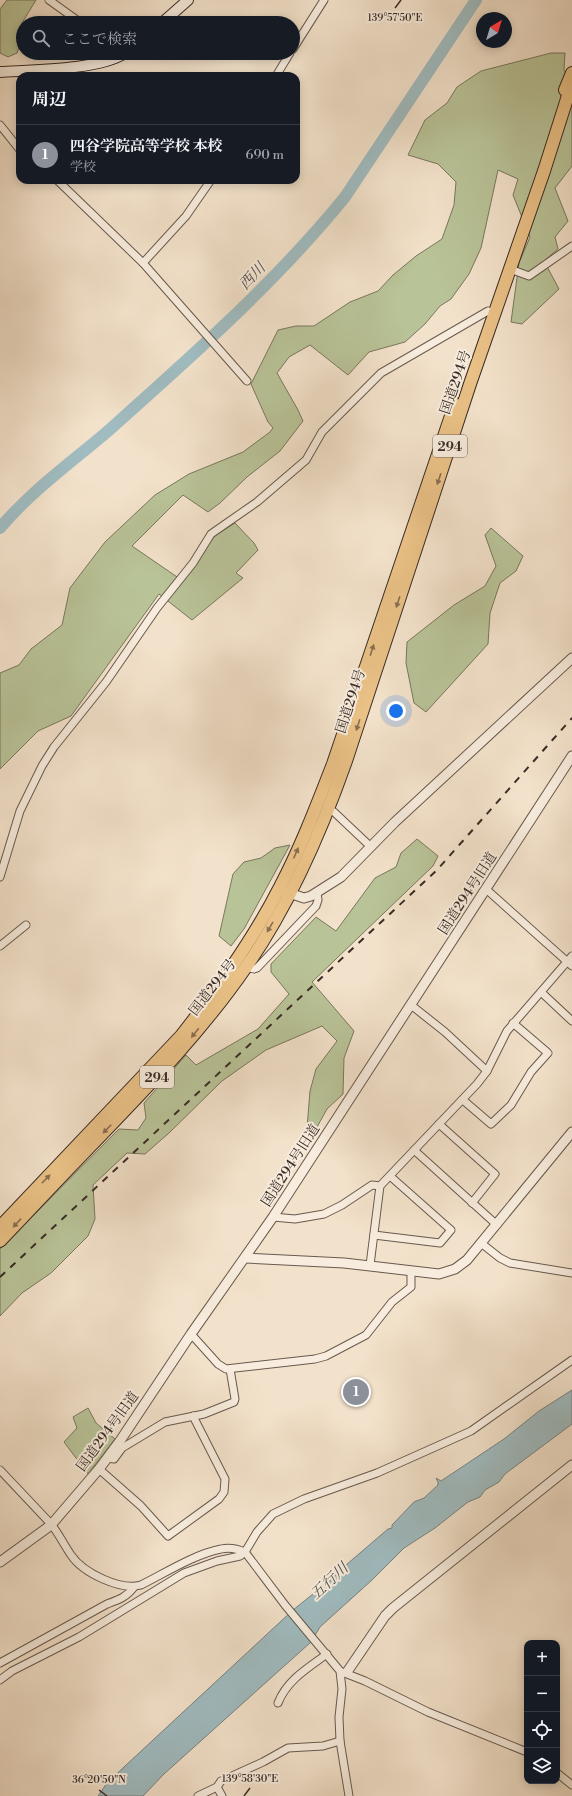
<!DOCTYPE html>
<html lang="ja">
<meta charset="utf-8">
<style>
:root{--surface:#171b24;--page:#242831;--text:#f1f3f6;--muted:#9ea1a6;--line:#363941;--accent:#8c9099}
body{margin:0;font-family:"Libre Bodoni","Noto Serif JP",serif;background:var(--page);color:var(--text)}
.controls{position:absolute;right:12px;bottom:12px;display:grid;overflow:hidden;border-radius:8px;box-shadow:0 2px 10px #0003}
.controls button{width:36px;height:36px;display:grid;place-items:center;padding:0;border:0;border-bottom:1px solid var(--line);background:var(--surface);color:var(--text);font:20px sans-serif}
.compass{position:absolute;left:476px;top:12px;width:36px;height:36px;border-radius:50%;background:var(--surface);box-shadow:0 2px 10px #0003;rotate:38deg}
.you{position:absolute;left:396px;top:711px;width:14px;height:14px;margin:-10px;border:3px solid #fff;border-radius:50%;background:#1a73e8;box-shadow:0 0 0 6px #1a73e833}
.badge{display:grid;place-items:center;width:26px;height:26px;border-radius:50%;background:var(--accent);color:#fff;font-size:13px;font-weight:700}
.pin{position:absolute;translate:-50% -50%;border:2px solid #fff;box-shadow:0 1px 4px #0006}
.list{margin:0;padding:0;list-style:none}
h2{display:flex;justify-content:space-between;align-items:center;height:52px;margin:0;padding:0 16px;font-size:17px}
h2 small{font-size:13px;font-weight:400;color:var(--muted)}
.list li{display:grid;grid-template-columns:26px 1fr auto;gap:12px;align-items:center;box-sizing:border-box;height:60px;padding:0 16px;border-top:1px solid var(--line)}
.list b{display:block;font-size:15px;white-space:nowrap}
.list p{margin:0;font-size:13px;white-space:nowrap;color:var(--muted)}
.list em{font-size:13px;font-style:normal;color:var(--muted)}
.icon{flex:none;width:22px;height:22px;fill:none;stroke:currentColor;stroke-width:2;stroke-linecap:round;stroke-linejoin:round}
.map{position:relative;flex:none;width:572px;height:1796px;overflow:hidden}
.search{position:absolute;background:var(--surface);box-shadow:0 2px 10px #0003;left:16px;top:16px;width:284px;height:44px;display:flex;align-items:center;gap:10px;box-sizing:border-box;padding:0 14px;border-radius:22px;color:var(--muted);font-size:15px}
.panel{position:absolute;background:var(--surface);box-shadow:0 2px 10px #0003;left:16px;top:72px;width:284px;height:112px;border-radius:12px}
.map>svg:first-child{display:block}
</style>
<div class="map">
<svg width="572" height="1796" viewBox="0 0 572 1796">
<rect width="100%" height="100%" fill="#f3e2cb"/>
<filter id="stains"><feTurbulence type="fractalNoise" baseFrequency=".005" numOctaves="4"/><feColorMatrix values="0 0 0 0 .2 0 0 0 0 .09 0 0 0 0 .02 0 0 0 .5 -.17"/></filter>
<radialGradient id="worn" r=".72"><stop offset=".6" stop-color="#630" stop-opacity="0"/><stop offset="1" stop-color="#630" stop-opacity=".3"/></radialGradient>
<!-- green -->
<g fill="#b9c398" stroke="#79775e">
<path d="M7,0H36L22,23V39L17,53L8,57L0,53V9Z"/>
<path d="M551,53H565L564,70L572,81V166L555,188L568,221L555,237L558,249L544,261L559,289L522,324L511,322L519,263L530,237L513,195L518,179L498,170L481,248L469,274L451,299L440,306L425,324L405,342L369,352L348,375L310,345L289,357L277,373L298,410L303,421L280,451L247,477L220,503L208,512L183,495L132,546L183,581L214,536L235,523L254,543L258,550L236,573L243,578L192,620L159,594L71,716L38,731L0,769V673L19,665L31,649L62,625L70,588L105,542L155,495L189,474L243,452L270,432L273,428L268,422L251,384L278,330L296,326H314L350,302L378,291L393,275L416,256L442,239L454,205L456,182L438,164L408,155L425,120L447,103L457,87L481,71Z"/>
<path d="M491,528L523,556L516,571L500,583L490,613L488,644L426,712L414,703L406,663L407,642L454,605L485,586L496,566L485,535Z"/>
<path d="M417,839L438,856L433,866L312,982L354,1031L344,1058L343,1094L327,1109L312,1136L307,1128L310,1091L316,1069L337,1041L322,1026L266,1050L222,1081L169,1133L145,1154L127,1153L93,1185L95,1219L88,1236L51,1273L22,1293L0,1316V1249L119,1129L138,1130L146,1118L144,1103L186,1055L196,1065L258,1029L289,994L271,972V964L316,917L336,931L375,878L396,867L401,853Z"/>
<path d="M290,845L244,929L231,946L219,936L233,874L244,862L261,858L275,848Z"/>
<path d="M88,1408L96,1423L115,1439L88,1474L64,1442L77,1428L73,1417Z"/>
</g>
<!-- water -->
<path fill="#a0bcc1" stroke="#778283" d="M572,1390V1424L505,1474L499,1482L485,1490L480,1497L468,1502L435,1528L404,1548L372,1580L320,1627L311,1642L164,1774L143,1796H98L107,1783L124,1767L293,1610L333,1578L339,1571L388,1529L392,1528V1525L414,1502L424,1498L438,1485V1482L436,1478L441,1481L504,1439L539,1411Z"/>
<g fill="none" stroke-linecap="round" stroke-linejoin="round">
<!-- river -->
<path stroke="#a0bcc1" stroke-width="12" d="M0,528C31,491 72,462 108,431C191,357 275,283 345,197L476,0"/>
<!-- minor casing -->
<g stroke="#68594e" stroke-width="9">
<g id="minor">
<path d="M49,0L81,23"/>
<path d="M293,49L324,0"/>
<path d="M276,76L290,53"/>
<path d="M0,125L20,150"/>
<path d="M57,180L143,263L247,381"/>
<path d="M143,263L186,216L211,180"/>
<path d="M510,269L529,276L572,246"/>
<path d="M329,809L334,812L370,846"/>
<path d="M0,877L20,811L42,766L54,747L106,682L157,608L193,563L211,534L257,502L306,460L322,432L381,373L488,311"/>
<path d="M486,889L572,966"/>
<path d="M0,946L26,925"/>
<path d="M246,967L254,969L257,968L316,906L318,900L317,893"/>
<path d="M541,992L572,1021"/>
<path d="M411,1005L445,1032L487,1071"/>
<path d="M463,1100L491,1124L511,1105L531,1072L548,1053L513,1023"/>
<path d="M439,1124L495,1174L472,1203"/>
<path d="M414,1150L497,1225"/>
<path d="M273,1217L295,1219L324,1214L342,1205L372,1185L380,1186"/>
<path d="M374,1235L440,1243L451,1230L390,1176"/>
<path d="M481,1243L500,1258L510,1263L572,1273"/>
<path d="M370,1265L380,1186L477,1084L487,1071L507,1031L572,956"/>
<path d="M191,1334L218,1364L226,1369L315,1359L326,1356L366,1335L392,1302L411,1287V1271"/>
<path d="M108,1458L114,1459L122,1448L165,1422L204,1414L234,1402L235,1399L230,1369"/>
<path d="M99,1469L141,1506L168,1536L219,1499L224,1492L225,1479L193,1416"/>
<path d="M0,1470C17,1488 34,1506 51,1524C59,1534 64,1545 71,1555C83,1573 121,1591 141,1585C165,1573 195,1554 221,1549C229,1547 238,1549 245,1552L285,1605L340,1671L342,1689L339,1717L340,1741L349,1796"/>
<path d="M0,1663L107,1604C118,1600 127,1597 134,1587"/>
<path d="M342,1672L365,1681L428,1712L527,1752"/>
<path d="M0,1680L12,1671L79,1637L184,1573L217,1561L240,1556L245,1552L257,1532L273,1514L304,1499L377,1473L471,1431L572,1360"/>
<path d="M278,1703C287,1680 308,1668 327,1654"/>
<path d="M557,1773L572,1785"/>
<path d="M217,1787L222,1796"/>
<path d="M198,1796L217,1787L221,1781L263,1762L288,1748L323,1746L340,1741"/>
</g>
</g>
<!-- tertiary casing -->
<g stroke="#68594e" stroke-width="11">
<g id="tertiary">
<path d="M286,892L304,898L311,896L341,877L395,822L572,658"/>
<path d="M246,1258L344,1263L439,1274L455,1269L467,1260L572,1132"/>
<path d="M0,1562L51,1525L99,1469L120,1441L191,1334L273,1217L572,756"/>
<path d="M347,1672L385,1616L393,1608L572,1465"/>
</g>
</g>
<!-- secondary casing -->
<g stroke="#392b25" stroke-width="12">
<g id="secondary">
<path d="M162,23L188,0"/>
<path d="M0,72C32,70 99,70 125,53"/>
</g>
</g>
<!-- trunk casing -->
<g stroke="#392b25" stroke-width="14">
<g id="trunk">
<path d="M565,90L572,73"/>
<path d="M0,1227L181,1036C218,989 253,940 280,887C301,847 317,805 333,764L455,404"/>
<path d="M0,1241C34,1205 68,1169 102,1134C153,1081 204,1028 246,967C290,904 321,832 346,761L470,384L544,171L572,83"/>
</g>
</g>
<!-- minor -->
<use href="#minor" stroke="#f7ecdd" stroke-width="7"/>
<!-- tertiary -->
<use href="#tertiary" stroke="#f7ecdd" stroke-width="9"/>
<!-- secondary -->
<use href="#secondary" stroke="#f7ecdd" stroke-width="10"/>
<!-- trunk -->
<use href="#trunk" stroke="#eac186" stroke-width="12"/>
<!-- rail -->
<path stroke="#392b25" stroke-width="2" stroke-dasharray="7 7" stroke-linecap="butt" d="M0,1277L437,870L572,718"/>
</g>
<!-- one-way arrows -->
<defs><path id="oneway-solid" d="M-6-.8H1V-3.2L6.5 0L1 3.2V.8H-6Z"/></defs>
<g fill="#896e51">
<use href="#oneway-solid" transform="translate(439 479) rotate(109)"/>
<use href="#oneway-solid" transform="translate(398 602) rotate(108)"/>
<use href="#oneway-solid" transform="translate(372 650) rotate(-72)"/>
<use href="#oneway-solid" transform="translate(358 725) rotate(108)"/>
<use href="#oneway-solid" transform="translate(296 853) rotate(-66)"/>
<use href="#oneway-solid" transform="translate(270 927) rotate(120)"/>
<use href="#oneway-solid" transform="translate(195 1033) rotate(129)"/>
<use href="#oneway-solid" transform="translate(107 1129) rotate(134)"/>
<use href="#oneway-solid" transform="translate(46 1179) rotate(-46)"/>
<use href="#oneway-solid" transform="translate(17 1223) rotate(133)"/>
</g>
<!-- ticks -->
<path fill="none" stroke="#392b25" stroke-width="1.5" d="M395,8L401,0M99,1790L107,1796M244,1796L250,1788"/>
<g text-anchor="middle" stroke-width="4" stroke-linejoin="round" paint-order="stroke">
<!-- shield labels -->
<g fill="#f7ecdd" stroke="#72655c" stroke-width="1">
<rect x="433" y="435" width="34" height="22" rx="3"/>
<rect x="140" y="1066" width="34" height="22" rx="3"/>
</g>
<g font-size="13" font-weight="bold" fill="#392b25">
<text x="450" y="451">294</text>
<text x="157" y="1082">294</text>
</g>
<!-- street labels -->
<g font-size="14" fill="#392b25" stroke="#f7ecdd">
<text transform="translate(455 382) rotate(-71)" y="5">国道294号</text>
<text transform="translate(350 701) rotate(-72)" y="5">国道294号</text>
<text transform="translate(467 893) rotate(-57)" y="5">国道294号旧道</text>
<text transform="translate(212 987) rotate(-52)" y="5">国道294号</text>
<text transform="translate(290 1165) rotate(-57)" y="5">国道294号旧道</text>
<text transform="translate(107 1431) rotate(-54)" y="5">国道294号旧道</text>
</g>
<!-- water labels -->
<g font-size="15" font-style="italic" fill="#534f4c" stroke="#f7ecdd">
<text transform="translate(252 276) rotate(-47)" y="5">西川</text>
<text transform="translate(329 1581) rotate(-43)" y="5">五行川</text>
</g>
</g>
<g font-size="10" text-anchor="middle" fill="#392b25" stroke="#f7ecdd" stroke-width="4" stroke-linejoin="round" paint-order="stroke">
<text x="395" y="21">139°57'50"E</text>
<text x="250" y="1782">139°58'30"E</text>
<text x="99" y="1783">36°20'50"N</text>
</g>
<rect width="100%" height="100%" filter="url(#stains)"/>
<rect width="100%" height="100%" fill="url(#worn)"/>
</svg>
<div class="controls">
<button>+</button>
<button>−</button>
<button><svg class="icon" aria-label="locate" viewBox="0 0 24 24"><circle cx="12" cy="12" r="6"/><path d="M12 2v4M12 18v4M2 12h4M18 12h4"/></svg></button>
<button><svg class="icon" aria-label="layers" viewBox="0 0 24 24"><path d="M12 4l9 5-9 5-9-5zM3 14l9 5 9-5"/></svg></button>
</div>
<svg class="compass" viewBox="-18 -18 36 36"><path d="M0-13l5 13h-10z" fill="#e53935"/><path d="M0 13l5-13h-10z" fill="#9ea1a6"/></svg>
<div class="you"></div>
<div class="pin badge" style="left:356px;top:1392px">1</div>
<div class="search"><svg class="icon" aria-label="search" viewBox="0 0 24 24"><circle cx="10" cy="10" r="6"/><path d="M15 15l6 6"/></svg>ここで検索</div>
<section class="panel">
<h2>周辺<small></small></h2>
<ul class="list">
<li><span class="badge">1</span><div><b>四谷学院高等学校 本校</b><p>学校</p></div><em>690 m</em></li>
</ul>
</section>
</div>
